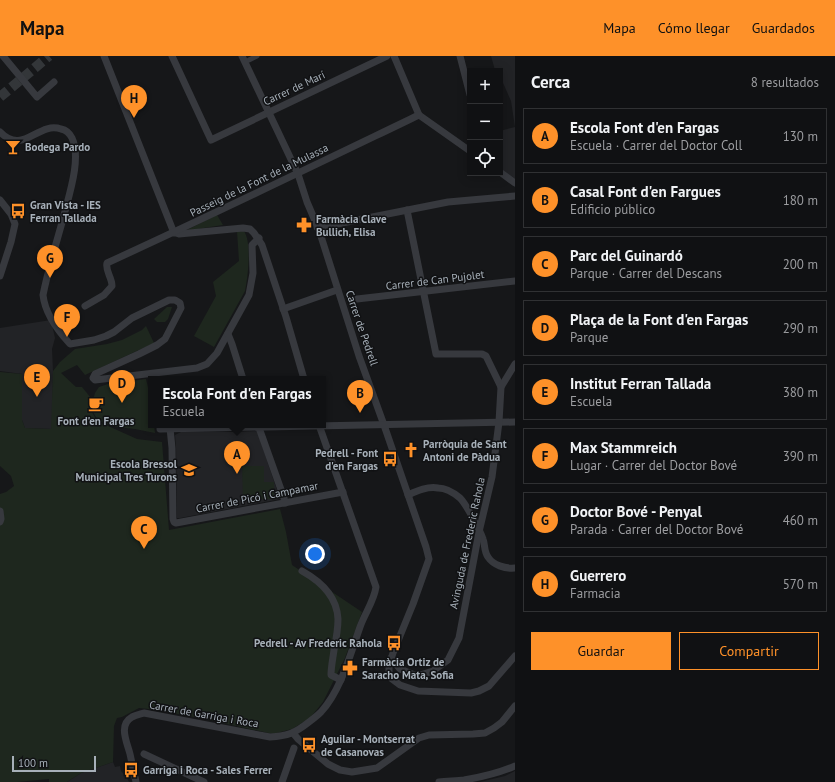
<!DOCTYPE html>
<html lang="es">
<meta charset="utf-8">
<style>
:root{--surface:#101113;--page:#191a1c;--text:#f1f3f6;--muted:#9c9da0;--line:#303133;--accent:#fe9129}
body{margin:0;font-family:"PT Sans",sans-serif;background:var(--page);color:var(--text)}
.controls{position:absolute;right:12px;top:12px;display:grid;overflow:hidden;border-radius:0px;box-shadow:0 2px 10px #0003}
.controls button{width:36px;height:36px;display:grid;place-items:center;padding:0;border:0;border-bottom:1px solid var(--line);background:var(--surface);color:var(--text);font:20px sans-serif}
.scale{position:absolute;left:12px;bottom:10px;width:84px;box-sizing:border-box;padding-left:4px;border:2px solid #a7b0b9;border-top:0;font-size:11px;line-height:14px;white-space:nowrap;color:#a7b0b9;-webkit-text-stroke:3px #111214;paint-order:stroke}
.you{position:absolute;left:315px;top:498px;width:14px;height:14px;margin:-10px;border:3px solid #fff;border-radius:50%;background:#1a73e8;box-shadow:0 0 0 6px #1a73e833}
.badge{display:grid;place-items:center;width:26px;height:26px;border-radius:50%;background:var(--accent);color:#111;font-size:13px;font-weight:700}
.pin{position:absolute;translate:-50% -33px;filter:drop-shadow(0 1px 2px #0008)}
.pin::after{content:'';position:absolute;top:21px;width:14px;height:12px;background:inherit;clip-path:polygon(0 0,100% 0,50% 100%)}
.popup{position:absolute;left:148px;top:320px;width:178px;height:52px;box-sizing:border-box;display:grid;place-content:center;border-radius:0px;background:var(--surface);filter:drop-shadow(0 1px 3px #0005);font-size:13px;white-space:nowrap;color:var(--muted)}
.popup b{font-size:15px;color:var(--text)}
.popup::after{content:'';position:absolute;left:50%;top:100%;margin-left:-8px;border:8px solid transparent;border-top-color:var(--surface)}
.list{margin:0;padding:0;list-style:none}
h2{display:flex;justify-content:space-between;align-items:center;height:52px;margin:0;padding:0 16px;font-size:17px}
h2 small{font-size:13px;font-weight:400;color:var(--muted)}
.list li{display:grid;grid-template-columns:26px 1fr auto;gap:12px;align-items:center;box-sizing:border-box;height:56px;margin:0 8px 8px;padding:0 8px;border:1px solid var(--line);border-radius:0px}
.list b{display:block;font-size:15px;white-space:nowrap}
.list p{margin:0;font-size:13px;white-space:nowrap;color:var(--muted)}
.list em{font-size:13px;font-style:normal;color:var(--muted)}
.actions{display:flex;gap:8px;padding:12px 16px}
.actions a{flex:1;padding:9px 0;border:1px solid var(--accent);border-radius:0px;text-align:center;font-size:14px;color:var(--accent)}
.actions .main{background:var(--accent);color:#111}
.icon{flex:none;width:22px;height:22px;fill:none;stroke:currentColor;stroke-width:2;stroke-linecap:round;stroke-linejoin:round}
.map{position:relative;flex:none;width:515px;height:726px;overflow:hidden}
header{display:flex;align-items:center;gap:24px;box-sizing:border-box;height:56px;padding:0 20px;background:var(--accent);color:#111}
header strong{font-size:19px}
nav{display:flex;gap:22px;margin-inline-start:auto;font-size:14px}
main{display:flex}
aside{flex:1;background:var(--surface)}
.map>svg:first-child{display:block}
</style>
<header>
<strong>Mapa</strong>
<nav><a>Mapa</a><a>Cómo llegar</a><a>Guardados</a></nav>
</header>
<main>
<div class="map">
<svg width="515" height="726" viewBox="0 0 515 726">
<rect width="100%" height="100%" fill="#161719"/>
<!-- built -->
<g fill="#222326">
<path d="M491,0H515V123L500,112V75L515,71L511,45L500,20V15H498L497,13L495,14Z"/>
<path d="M51,264L55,282L52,293L53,315L52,373L25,372L22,364V318L0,315V272Z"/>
<path d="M183,375L233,376L257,375L280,443L180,462H177L176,391L175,379Z"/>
<path d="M113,706L115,711L120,710L121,715L127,722L129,726H67L81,717Z"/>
<path d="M515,715V726H480L505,720Z"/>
</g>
<!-- green -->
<g fill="#1e271e">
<path d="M217,159L223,169L185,175Z"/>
<path d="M237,175H244C252,187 248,221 245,235L214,291L194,280L216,240L213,226L239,205Z"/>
<path d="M167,251H172L168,263L165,266H157L154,263Z"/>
<path d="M146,270L154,287L85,319L77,309L61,317L76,331H82L91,342L89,351L97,365L137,383L162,386L169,474L280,453L286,476L292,509L362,556L345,602L323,646L310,662L292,673L273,678L204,663L158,654L139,652L122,661L117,662L114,670L113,706L81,717L67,726H49V723L17,726H0V438L6,436L14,430L11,420L0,410V316L22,318V364L25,372L51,373L53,315L60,306L75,293L107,288L122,284L142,274Z"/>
<path d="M146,323L151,344V369H154L155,377L135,373L116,371L98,365L91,352L95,337L99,331L108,328Z"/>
<path d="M242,410H264V426H274V443H243Z"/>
</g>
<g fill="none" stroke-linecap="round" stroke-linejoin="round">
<!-- primary-tunnel -->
<path stroke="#333639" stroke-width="10" stroke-dasharray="10 5" stroke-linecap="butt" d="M0,41L49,0"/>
<!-- pedestrian -->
<path stroke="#37393e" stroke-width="5" d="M249,4L257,0"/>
<!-- minor -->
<g stroke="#37393e" stroke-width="7">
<path d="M3,0L37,41L54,26"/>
<path d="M104,0L174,177"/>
<path d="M172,0L211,84L387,0"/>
<path d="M242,0L298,118L307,146L319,174L359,300L384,369L426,491L429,503L413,548L393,597L389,609V616L392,623L400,629L418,635L471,637L479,635L489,630L515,600"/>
<path d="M394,0L419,59L470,95"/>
<path d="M460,0L470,39"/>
<path d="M0,76C23,100 38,65 61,73C66,74 70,78 72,82C82,103 68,142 63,163C56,188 48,214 43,239C45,258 58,275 70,288L94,284L106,280L114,276L132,262L169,244H175L180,247L181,252L165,283L157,289L139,298L95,318L93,322L95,324L197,312L207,308L217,297L249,239L253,217L252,189L259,182"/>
<path d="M500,116L515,127"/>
<path d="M0,144L11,158L15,168L11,186L0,220"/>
<path d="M407,154L436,298H482L486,300L501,331"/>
<path d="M317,171H322L448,146L515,140"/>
<path d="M176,177L179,178L243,172L250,173L254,177L262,189L286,261L304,323"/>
<path d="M357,243L515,225"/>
<path d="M85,250L104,239L112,230C112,221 105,215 107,207C212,159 315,109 419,59"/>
<path d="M283,253L337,234"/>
<path d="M228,278L232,288L243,323"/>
<path d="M258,369L284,442L285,447"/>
<path d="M170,372L172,392L173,463L174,466L176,467L343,436"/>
<path d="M160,373L515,366"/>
<path d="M408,439C417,435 428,430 438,432C445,432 454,437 460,442C466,448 480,474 483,483C485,488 484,496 488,501C493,509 505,513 515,512"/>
<path d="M0,455L1,463L0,466"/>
<path d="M302,515C320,525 337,540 338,563C338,573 336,584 334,594C333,602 331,611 331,619L341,624"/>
<path d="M391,602L400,613L417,620L433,615L448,604L459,582L479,476L492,421L499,366L501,331L515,308"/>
<path d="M293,677L298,683L328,708L340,714L352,716L377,712L419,682L429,679L473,678L485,677L494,672L502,666L515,650"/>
<path d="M144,698L204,726"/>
<path d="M136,726C134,717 132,707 130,698C127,686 118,669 132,661C136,659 141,658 144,657L270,681C288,680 295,677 309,666C313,663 317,660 321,656C341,634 350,599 360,571C365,557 374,545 376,531L319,369"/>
<path d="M282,726L294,692"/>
<path d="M439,726C447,725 456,725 464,724C482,721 499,717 515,710"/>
</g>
</g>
<!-- icons -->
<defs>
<g id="bar-bare" transform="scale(1.2)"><path d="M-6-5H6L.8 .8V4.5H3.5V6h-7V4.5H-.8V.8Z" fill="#fe9129" stroke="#111214" stroke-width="2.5" paint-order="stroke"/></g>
<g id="bus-bare" transform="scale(1.2)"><path d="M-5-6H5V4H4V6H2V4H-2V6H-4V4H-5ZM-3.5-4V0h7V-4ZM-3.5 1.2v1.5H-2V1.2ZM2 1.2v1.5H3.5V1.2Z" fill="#fe9129" stroke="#111214" stroke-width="2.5" paint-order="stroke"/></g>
<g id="pharmacy-bare" transform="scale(1.2)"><path d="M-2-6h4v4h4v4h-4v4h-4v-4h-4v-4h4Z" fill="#fe9129" stroke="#111214" stroke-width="2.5" paint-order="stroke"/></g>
<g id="cafe-bare" transform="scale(1.2)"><path d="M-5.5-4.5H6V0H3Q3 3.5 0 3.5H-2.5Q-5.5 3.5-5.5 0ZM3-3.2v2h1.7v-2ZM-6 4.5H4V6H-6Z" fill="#fe9129" stroke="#111214" stroke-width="2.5" paint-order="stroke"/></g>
<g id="church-bare" transform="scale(1.2)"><path d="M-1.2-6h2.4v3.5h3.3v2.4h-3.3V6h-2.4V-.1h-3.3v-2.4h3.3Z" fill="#fe9129" stroke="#111214" stroke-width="2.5" paint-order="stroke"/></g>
<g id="school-bare" transform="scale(1.2)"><path d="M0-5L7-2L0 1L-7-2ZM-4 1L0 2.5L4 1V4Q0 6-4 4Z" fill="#fe9129" stroke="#111214" stroke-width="2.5" paint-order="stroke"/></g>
</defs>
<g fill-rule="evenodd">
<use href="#bar-bare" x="13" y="91"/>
<use href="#bus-bare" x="18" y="155"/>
<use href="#pharmacy-bare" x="304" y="169"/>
<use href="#cafe-bare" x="96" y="348"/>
<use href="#church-bare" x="411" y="394"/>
<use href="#bus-bare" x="390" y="403"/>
<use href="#school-bare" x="189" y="414"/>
<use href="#bus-bare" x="394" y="587"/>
<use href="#pharmacy-bare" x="350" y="612"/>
<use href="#bus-bare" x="309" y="689"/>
<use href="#bus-bare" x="131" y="714"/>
</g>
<g text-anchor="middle" stroke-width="3" stroke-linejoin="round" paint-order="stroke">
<!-- street labels -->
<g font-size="11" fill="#a7b0b9" stroke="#111214">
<text transform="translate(294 32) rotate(-25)" y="4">Carrer de Marí</text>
<text transform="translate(259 124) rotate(-26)" y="4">Passeig de la Font de la Mulassa</text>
<text transform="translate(435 224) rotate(-7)" y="4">Carrer de Can Pujolet</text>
<text transform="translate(362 272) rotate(71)" y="4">Carrer de Pedrell</text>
<text transform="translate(257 441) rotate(-11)" y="4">Carrer de Picó i Campamar</text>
<text transform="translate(467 487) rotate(-78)" y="4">Avinguda de Frederic Rahola</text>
<text transform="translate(204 658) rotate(10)" y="4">Carrer de Garriga i Roca</text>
</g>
<!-- poi labels -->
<g font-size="11" font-weight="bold" fill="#a7b0b9" stroke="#111214" text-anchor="start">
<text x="25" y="95">Bodega Pardo</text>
<text x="30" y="153">Gran Vista - IES<tspan x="30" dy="13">Ferran Tallada</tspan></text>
<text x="316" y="167">Farmàcia Clave<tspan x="316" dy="13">Bullich, Elisa</tspan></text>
<text x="96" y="369" text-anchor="middle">Font d'en Fargas</text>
<text x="423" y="392">Parròquia de Sant<tspan x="423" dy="13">Antoni de Pàdua</tspan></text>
<text x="378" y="401" text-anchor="end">Pedrell - Font<tspan x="378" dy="13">d'en Fargas</tspan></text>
<text x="177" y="412" text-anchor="end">Escola Bressol<tspan x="177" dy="13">Municipal Tres Turons</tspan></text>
<text x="382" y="591" text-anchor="end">Pedrell - Av Frederic Rahola</text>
<text x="362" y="610">Farmàcia Ortiz de<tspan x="362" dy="13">Saracho Mata, Sofia</tspan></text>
<text x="321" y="687">Aguilar - Montserrat<tspan x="321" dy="13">de Casanovas</tspan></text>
<text x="143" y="718">Garriga i Roca - Sales Ferrer</text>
</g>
</g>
</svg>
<div class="controls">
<button>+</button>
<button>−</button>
<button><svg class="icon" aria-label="locate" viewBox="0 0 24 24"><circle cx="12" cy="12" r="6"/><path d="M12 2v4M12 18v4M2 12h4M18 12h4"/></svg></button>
</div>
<div class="scale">100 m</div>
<div class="you"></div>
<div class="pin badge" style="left:237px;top:418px">A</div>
<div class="popup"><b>Escola Font d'en Fargas</b>Escuela</div>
<div class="pin badge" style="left:360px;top:357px">B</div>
<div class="pin badge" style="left:144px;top:493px">C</div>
<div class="pin badge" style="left:122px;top:347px">D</div>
<div class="pin badge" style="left:37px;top:341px">E</div>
<div class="pin badge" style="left:67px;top:281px">F</div>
<div class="pin badge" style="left:50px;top:222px">G</div>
<div class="pin badge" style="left:134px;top:62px">H</div>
</div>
<aside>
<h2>Cerca<small>8 resultados</small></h2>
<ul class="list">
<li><span class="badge">A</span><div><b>Escola Font d'en Fargas</b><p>Escuela · Carrer del Doctor Coll</p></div><em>130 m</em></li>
<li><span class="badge">B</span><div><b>Casal Font d'en Fargues</b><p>Edificio público</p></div><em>180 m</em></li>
<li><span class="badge">C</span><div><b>Parc del Guinardó</b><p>Parque · Carrer del Descans</p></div><em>200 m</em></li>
<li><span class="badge">D</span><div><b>Plaça de la Font d'en Fargas</b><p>Parque</p></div><em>290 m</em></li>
<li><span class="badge">E</span><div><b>Institut Ferran Tallada</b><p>Escuela</p></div><em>380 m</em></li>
<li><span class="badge">F</span><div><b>Max Stammreich</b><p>Lugar · Carrer del Doctor Bové</p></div><em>390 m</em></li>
<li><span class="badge">G</span><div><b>Doctor Bové - Penyal</b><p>Parada · Carrer del Doctor Bové</p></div><em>460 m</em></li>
<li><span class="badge">H</span><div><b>Guerrero</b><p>Farmacia</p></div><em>570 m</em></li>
</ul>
<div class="actions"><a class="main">Guardar</a><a>Compartir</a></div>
</aside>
</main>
